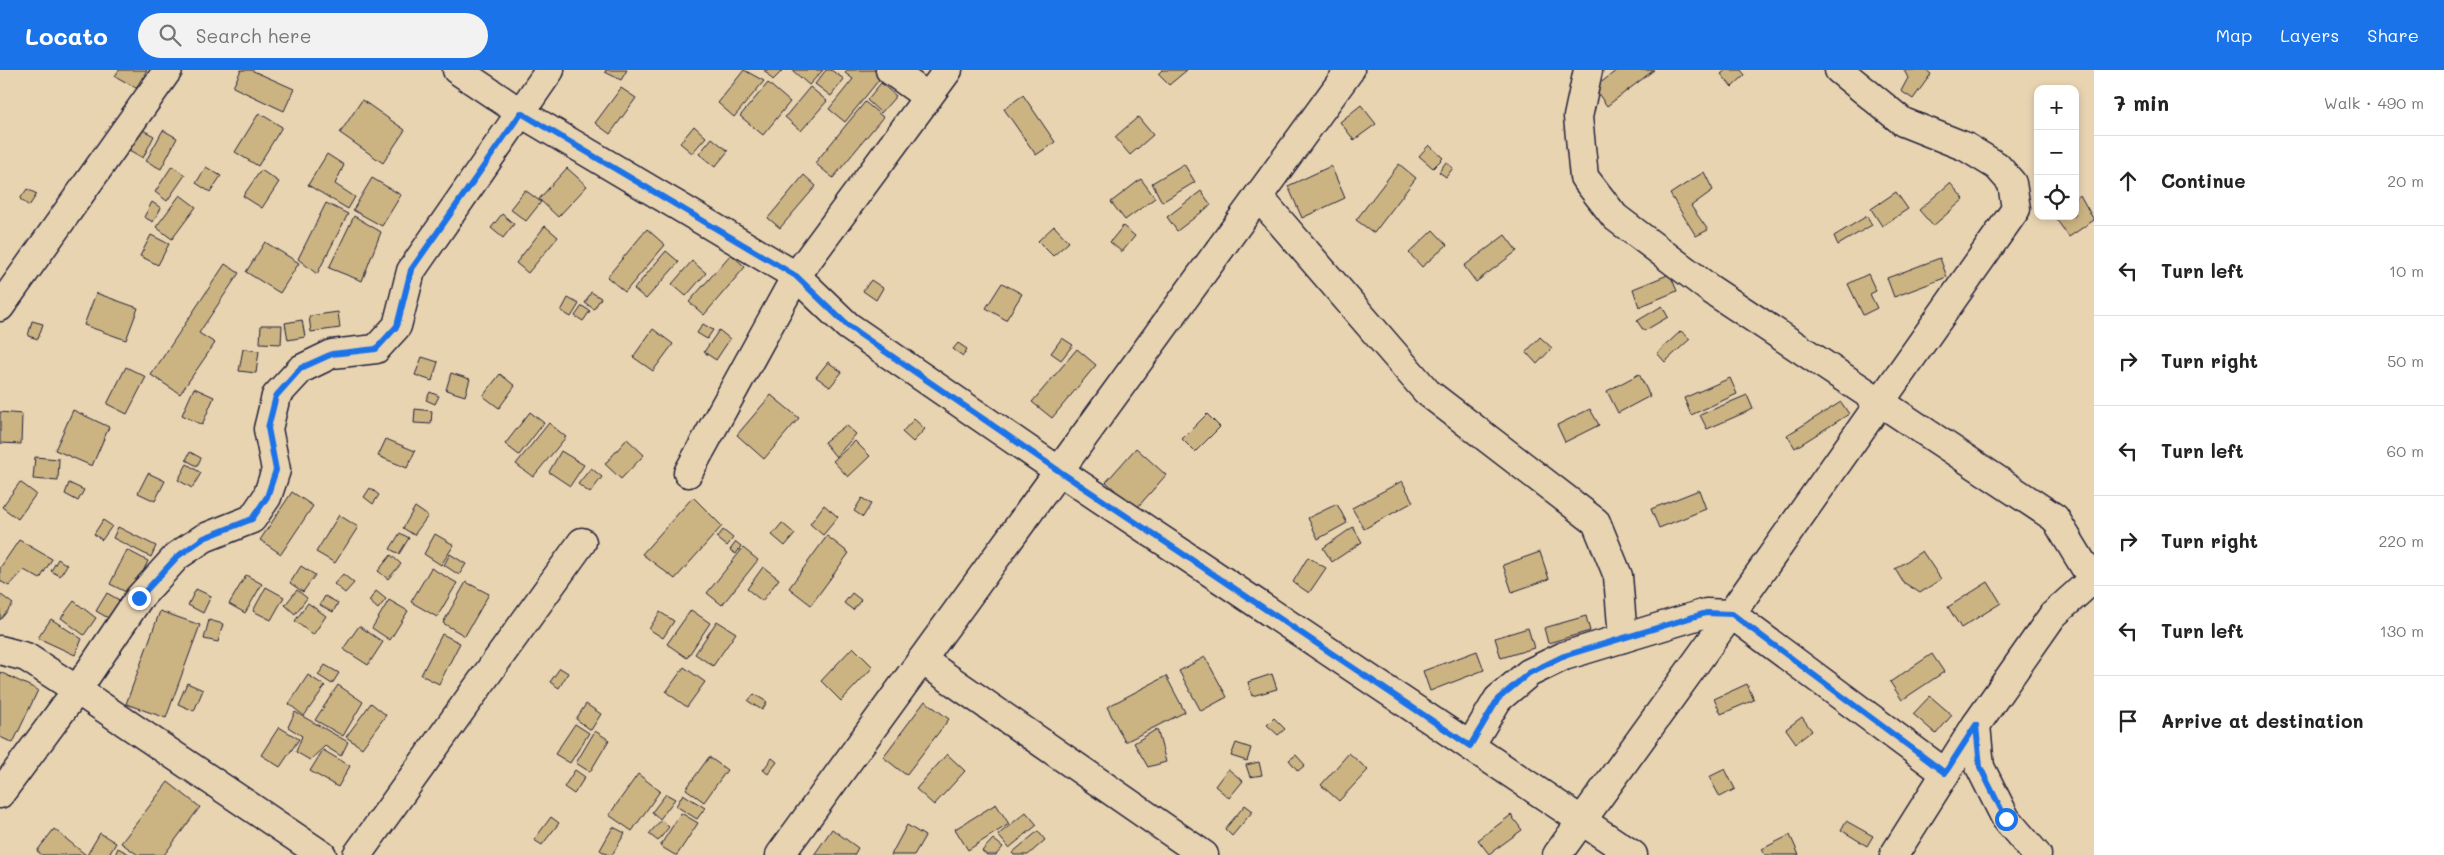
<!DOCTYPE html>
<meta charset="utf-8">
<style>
:root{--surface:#fff;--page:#f2f2f2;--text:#222;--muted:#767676;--line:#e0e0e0;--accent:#1a73e8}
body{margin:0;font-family:Mali,sans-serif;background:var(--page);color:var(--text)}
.controls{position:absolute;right:15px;top:15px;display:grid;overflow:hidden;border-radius:10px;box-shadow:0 2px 8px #0003}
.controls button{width:45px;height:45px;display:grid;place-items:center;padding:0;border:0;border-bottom:1px solid var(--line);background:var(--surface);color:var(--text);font:25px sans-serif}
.stop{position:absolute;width:15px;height:15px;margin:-11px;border:4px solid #1a73e8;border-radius:50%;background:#fff}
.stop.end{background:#1a73e8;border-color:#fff;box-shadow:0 1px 5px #0008}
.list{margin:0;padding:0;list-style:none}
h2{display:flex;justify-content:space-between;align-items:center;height:65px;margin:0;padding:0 20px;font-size:21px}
h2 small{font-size:16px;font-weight:400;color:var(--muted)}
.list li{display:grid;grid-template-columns:32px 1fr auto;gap:15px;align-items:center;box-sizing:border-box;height:90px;padding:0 20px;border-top:1px solid var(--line)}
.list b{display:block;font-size:19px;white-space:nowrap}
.list em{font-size:16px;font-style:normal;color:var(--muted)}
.icon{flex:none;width:28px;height:28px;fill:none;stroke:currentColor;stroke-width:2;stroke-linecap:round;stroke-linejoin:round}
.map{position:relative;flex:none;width:2094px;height:785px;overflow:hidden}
header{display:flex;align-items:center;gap:30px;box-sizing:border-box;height:70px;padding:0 25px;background:var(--accent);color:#fff}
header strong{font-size:24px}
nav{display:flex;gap:28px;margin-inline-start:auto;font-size:18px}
.search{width:350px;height:45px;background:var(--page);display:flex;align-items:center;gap:12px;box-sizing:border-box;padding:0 18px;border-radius:28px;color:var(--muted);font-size:19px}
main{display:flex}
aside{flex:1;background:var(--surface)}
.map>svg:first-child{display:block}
</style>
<header>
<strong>Locato</strong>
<div class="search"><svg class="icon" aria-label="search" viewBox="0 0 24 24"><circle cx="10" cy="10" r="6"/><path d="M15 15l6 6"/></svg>Search here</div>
<nav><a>Map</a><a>Layers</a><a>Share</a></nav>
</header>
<main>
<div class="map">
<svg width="2094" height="785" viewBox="0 0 2094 785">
<rect width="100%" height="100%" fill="#e9d4b2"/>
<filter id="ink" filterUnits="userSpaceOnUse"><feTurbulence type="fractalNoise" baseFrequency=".02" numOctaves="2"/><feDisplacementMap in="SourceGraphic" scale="10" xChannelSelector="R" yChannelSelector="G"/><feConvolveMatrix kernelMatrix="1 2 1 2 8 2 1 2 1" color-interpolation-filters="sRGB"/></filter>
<g filter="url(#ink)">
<!-- building -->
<g fill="#cbb382" stroke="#22223b">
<path d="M119,0H147L136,18L115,6Z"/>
<path d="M241,0H251L294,19L284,41L233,17Z"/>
<path d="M606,0H627L621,10L605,2Z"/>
<path d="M744,0L764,11L734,47L718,33Z"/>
<path d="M764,0H783L773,10Z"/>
<path d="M792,0H823L809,15Z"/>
<path d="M826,0H831L844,9L831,26L815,14Z"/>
<path d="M847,0H876L882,6L845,52L829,39L853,9L845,3Z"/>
<path d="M1162,0H1187L1169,15L1158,4Z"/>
<path d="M1617,0H1654L1607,36L1594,18Z"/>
<path d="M1726,0H1741L1745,5L1732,17L1721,4Z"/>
<path d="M1904,0H1926L1931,4L1913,29L1901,21L1908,8Z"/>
<path d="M768,13L790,32L763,65L740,46Z"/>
<path d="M881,13L896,26L881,43L867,30Z"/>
<path d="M810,17L827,31L801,61L785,47Z"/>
<path d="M621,18L636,28L610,64L595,53Z"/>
<path d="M1023,25L1055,72L1036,85L1004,39Z"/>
<path d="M362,30L405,60L383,93L340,63Z"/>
<path d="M865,32L883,47L833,108L815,93Z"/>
<path d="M1361,35L1376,54L1354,70L1340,52Z"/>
<path d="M259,43L282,57L258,96L235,82Z"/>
<path d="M1138,47L1153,65L1130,85L1115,67Z"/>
<path d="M694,56L706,67L692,83L680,73Z"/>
<path d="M141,59L154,66L143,88L129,80Z"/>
<path d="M163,60L177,68L161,99L146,91Z"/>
<path d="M712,68L728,81L715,97L699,84Z"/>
<path d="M1429,75L1443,88L1433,98L1419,86Z"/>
<path d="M327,84L344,95L335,114L355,127L348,139L308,115Z"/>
<path d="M1446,92L1453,98L1446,107L1439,102Z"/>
<path d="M1184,94L1195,112L1162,132L1152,113Z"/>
<path d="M1399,94L1416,108L1374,163L1356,150Z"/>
<path d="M172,96L185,105L167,131L155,122Z"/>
<path d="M1331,96L1345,128L1302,148L1288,116Z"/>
<path d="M206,97L221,106L210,122L196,113Z"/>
<path d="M567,98L587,116L558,147L539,129Z"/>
<path d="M261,100L279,112L262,138L243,126Z"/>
<path d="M1704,102L1713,120L1691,136L1708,160L1696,166L1670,124Z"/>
<path d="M804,105L816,116L780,158L768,148Z"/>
<path d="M372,108L401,125L382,156L353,140Z"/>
<path d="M1141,109L1155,128L1125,150L1111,132Z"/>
<path d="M1950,113L1964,129L1933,156L1919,140Z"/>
<path d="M27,119L37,124L29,136L20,129Z"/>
<path d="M525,120L541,132L526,151L510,139Z"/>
<path d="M1201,121L1211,135L1177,161L1167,147Z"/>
<path d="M1896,122L1908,139L1882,156L1871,139Z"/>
<path d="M180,125L196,137L172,169L156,157Z"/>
<path d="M2080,125L2094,150L2069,167L2054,146H2075V128Z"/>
<path d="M152,132L161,138L153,152L144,147Z"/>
<path d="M326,133L348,144L317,204L298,189Z"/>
<path d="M502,144L514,154L503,168L491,158Z"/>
<path d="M354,146L381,162L362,211L329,198Z"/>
<path d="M1867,146L1872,155L1838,175L1834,166Z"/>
<path d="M545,156L558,167L528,203L516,193Z"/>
<path d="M1054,156L1069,172L1053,186L1038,171Z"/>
<path d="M1123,156L1135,166L1122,182L1110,172Z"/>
<path d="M647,159L665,175L625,222L607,207Z"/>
<path d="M1433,160L1447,175L1422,197L1409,183Z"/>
<path d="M151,165L169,174L158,195L140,186Z"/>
<path d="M1505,165L1517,181L1476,212L1464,196Z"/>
<path d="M265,172L299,193L280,223L246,202Z"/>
<path d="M666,181L679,192L646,229L634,219Z"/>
<path d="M731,184L745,197L704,245L689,232Z"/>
<path d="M1940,188L1947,207L1894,227L1887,208Z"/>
<path d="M692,191L706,203L686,226L672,214Z"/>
<path d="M225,194L239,203L199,263L215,273L180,324L151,305Z"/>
<path d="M1670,204L1677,221L1639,237L1633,219Z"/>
<path d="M1868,204L1876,221L1870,224L1877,238L1863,245L1848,214Z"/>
<path d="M871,210L883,218L876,230L863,221Z"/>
<path d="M1002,213L1022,224L1006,250L986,238Z"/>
<path d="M591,222L601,228L594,239L585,233Z"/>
<path d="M96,223L138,238L126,270L84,255Z"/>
<path d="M568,228L579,234L571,247L561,241Z"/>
<path d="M582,236L590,241L583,251L575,246Z"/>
<path d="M1662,236L1668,247L1644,261L1637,251Z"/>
<path d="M338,242L340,258L311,262L309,246Z"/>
<path d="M302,250L305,267L288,270L285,253Z"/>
<path d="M32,251L43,254L38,269L28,266Z"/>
<path d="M703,254L713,260L707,269L697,263Z"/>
<path d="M261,255H282L281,274L260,273Z"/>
<path d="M653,259L673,274L653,301L633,287Z"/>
<path d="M719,260L730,269L716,290L704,282Z"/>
<path d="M1681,261L1690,269L1665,292L1657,283Z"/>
<path d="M1540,267L1552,278L1537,294L1526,282Z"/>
<path d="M1062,268L1073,275L1061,290L1051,283Z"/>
<path d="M958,273L967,279L963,286L953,279Z"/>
<path d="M243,279L259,281L256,303L239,301Z"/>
<path d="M1077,279L1096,295L1052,348L1032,332Z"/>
<path d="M422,287L438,292L432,311L415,305Z"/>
<path d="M828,292L842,302L830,317L816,307Z"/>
<path d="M126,297L146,307L127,344L107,334Z"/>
<path d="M451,303L470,309L465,326L446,320Z"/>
<path d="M500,304L515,316L499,338L483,326Z"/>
<path d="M1639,304L1650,326L1618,343L1607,321Z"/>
<path d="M1730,308L1737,324L1691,345L1684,328Z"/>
<path d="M194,318L214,327L202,355L182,345Z"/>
<path d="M430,322L439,326L435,334L426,330Z"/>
<path d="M771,325L799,348L764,389L737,365Z"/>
<path d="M1747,325L1753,339L1707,359L1700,345Z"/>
<path d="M1841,332L1849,344L1795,378L1787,365Z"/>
<path d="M415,339L432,341L431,354L414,353Z"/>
<path d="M1590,339L1599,355L1565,372L1557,355Z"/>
<path d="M73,340L109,357L92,396L55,380Z"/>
<path d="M0,342L22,344L21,374L0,373Z"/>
<path d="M530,342L544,353L519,385L505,374Z"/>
<path d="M1207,344L1220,357L1195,382L1182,369Z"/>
<path d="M914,349L925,359L913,372L902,362Z"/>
<path d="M549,353L566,367L533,407L516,394Z"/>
<path d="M846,355L856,364L836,387L824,372Z"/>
<path d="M386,369L415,381L407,398L378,386Z"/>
<path d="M627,369L644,385L621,409L605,394Z"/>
<path d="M855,371L870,386L848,407L833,391Z"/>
<path d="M1136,378L1166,405L1136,439L1106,412Z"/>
<path d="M561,381L584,395L570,416L549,402Z"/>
<path d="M190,382L201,388L197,396L186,390Z"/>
<path d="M35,387L59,389L58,411L33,409Z"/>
<path d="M187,394L201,403L192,418L178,410Z"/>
<path d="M591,398L602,407L590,423L578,414Z"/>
<path d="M148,403L165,411L155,431L138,423Z"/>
<path d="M1402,411L1413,432L1364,459L1352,438Z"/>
<path d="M20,412L36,424L18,449L2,437Z"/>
<path d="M69,413L84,420L78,431L65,424Z"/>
<path d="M370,418L379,425L373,434L364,427Z"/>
<path d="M1699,420L1706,439L1659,458L1651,439Z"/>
<path d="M292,422L313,436L281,484L260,470Z"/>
<path d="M693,427L722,456L675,509L642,484Z"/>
<path d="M862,428L871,434L863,447L854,441Z"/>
<path d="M1337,434L1347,453L1318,469L1308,448Z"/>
<path d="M824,435L838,447L823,465L810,454Z"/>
<path d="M415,437L428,446L414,465L403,458Z"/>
<path d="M339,445L358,457L335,493L316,482Z"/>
<path d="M103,450L112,456L102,470L94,464Z"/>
<path d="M782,453L795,464L785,476L772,465Z"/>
<path d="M118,457L156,476L151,487L113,468Z"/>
<path d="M1353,457L1362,472L1332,492L1323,478Z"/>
<path d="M723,460L733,468L727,476L717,468Z"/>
<path d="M400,463L409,468L399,484L390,479Z"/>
<path d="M435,464L454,475L441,495L424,484Z"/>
<path d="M827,466L849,483L811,535L789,518Z"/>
<path d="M19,470L52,489L40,509L24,500L9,516L0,511V498Z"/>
<path d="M736,472L741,476L736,484L730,480Z"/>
<path d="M743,478L758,490L722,535L707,523Z"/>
<path d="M127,480L148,491L132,525L110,514Z"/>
<path d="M1922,481L1941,509L1920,523L1903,512L1895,499Z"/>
<path d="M1540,482L1549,509L1512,522L1503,495Z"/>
<path d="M450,484L466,494L459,505L444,495Z"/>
<path d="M391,485L401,494L388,509L378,501Z"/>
<path d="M1308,487L1326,498L1309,523L1293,512Z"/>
<path d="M58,489L67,495L60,506L51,501Z"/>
<path d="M301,496L315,505L303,522L290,513Z"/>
<path d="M763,497L779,509L762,531L747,519Z"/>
<path d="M431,498L457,513L437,547L411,532Z"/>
<path d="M343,504L354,513L345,523L334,514Z"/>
<path d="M246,505L262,514L245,543L229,534Z"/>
<path d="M466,512L489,524L465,566L443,553Z"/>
<path d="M1988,512L2001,533L1961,558L1948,537Z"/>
<path d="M266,517L284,527L271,550L253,541Z"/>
<path d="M196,519L211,526L203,543L188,535Z"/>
<path d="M297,520L307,528L295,544L285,535Z"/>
<path d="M376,521L386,529L378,539L369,531Z"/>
<path d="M107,523L121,531L110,549L96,541Z"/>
<path d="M852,523L861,530L853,540L844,533Z"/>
<path d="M0,524L13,534L0,550Z"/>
<path d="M325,526L338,533L333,542L320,535Z"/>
<path d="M389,530L408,541L390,570L372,558Z"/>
<path d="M74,531L96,548L84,565L61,548Z"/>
<path d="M308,533L326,546L313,565L295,551Z"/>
<path d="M691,540L710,553L687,588L667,574Z"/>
<path d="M160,541L200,555L166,648L126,634Z"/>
<path d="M660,542L674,551L663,568L649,559Z"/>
<path d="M1586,546L1590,561L1548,573L1544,558Z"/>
<path d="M51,549L82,569L75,585L38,568Z"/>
<path d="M209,550L223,554L218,572L204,569Z"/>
<path d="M717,551L736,563L713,596L695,584Z"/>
<path d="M359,556L383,572L368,595L343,579Z"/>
<path d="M1528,558L1534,578L1501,588L1495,568Z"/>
<path d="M442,564L460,573L439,614L421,605Z"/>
<path d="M853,577L873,597L841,631L821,611Z"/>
<path d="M1477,581L1484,600L1430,621L1423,601Z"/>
<path d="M1932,584L1944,602L1902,630L1890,612Z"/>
<path d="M1205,587L1227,627L1201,641L1179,601Z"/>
<path d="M325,595L339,603L332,614L318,605Z"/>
<path d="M684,597L705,612L687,637L666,622Z"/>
<path d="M560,598L568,603L559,618L550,612Z"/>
<path d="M0,602L38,620L13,673L0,667Z"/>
<path d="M1272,604L1277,619L1252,626L1248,612Z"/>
<path d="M308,605L325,616L304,646L289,634Z"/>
<path d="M1166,606L1185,642L1125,672L1107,637Z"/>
<path d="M187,613L203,620L194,641L178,634Z"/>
<path d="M1747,614L1754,630L1721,644L1714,629Z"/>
<path d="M338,615L363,632L343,666L315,650Z"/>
<path d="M754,624L767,632L762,640L748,631Z"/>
<path d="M1930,626L1952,645L1936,664L1913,644Z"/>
<path d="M925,631L949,649L906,705L883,687Z"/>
<path d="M371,633L386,645L362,678L346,667Z"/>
<path d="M586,634L601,644L591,660L576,649Z"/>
<path d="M295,642L348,672L341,686L325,676L310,690L296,682L302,666L288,657Z"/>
<path d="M1802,647L1812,661L1796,673L1786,659Z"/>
<path d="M1274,648L1285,659L1278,665L1267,655Z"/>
<path d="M575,654L589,663L570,693L555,684Z"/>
<path d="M279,657L299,669L280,697L261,685Z"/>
<path d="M1157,659L1166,692L1148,697L1134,673Z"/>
<path d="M595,661L609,670L590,702L576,693Z"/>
<path d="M1236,673L1251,678L1247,691L1231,686Z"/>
<path d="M323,680L350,696L338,717L310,701Z"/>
<path d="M1349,683L1368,700L1339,731L1321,715Z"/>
<path d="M947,684L965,701L934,735L916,719Z"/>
<path d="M1296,685L1305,695L1298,701L1289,690Z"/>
<path d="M709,687L727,700L704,732L686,719Z"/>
<path d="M772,688L777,692L768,704L763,700Z"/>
<path d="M1259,692L1262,705L1250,707L1246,695Z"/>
<path d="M1228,699L1243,711L1229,728L1215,716Z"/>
<path d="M1725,699L1735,719L1720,727L1709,707Z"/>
<path d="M575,700L585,707L574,724L564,717Z"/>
<path d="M638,704L660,721L632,761L609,745Z"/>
<path d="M168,712L200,737L164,785H138L121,773Z"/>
<path d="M666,724L675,729L660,749L652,742Z"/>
<path d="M683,724L705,738L697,749L676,736Z"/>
<path d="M996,734L1009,754L968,780L955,759Z"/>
<path d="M1245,735L1253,741L1232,766L1225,759Z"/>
<path d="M1026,742L1037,755L1009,778L998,765Z"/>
<path d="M681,743L698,753L677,785H675L660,776Z"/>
<path d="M1511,745L1522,760L1489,784L1478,770Z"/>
<path d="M551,747L559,753L542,775L534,770Z"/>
<path d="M661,750L669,757L658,771L649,764Z"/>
<path d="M1846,751L1873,766L1867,776L1841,760Z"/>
<path d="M907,755L925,766L914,785H891Z"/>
<path d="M613,757L625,763L612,785H608L600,780Z"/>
<path d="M54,759L86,785H42L37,781Z"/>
<path d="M832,759L858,778L854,785H814Z"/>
<path d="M1038,761L1045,770L1028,785H1014L1012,783Z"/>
<path d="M100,763L116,773L109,785H87Z"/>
<path d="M1790,765L1799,785H1765L1762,779Z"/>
<path d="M993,769L1003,777L996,785H987L982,781Z"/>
<path d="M118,778L129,784L128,785H115Z"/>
</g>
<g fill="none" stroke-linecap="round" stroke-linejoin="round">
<!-- minor casing -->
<g stroke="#22223b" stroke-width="31">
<g id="minor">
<path d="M457,0L521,43L796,206L848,256L1059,401L1633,785"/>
<path d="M890,0L928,27"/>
<path d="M1588,0L1578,47L1584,107L1615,147L1710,219L2055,448L2092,509"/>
<path d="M1258,126L1427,322L1596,452L1618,506L1623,568"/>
<path d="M0,237L168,0"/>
<path d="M688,403L796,206L948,0"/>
<path d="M0,580L26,587L77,620L322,785"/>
<path d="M922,590L1204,785"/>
<path d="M1976,655L1980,697L2006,749L2037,785"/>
<path d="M1470,676L1498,629L1529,603L1564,586L1706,543L1731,544L2016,139L2012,113L1997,96L1966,77L1903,52L1839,0"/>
<path d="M0,724L77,620L139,528L177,486L204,468L252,449L267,427L276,400L268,359L276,326L301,299L332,284L376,279L397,256L411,201L550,0"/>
<path d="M357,785L582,472"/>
<path d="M780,785L1350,0"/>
<path d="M1557,785L1731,544L1945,703"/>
<path d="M1894,785L1976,655L2053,545L2094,508"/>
</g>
</g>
<!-- minor -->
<use href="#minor" stroke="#e9d4b2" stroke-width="28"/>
</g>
</g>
<g fill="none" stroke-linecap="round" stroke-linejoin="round" filter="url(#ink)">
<!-- route -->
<path stroke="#1a73e8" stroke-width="6" d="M139,528L178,486L204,468L252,449L267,427L276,400L268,358L276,326L301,298L332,284L376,279L397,256L411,200L521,43L796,206L848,256L1059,401L1470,676L1498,629L1529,603L1564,586L1706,543L1732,544L1945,703L1976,655L1980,697L2006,749"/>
</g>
</svg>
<div class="controls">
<button>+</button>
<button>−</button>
<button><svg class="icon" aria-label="locate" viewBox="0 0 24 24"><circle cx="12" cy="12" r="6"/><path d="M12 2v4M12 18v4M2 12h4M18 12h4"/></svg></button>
</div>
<div class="stop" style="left:2006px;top:749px"></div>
<div class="stop end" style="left:139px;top:528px"></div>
</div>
<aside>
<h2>7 min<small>Walk · 490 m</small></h2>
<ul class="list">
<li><svg class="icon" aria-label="ahead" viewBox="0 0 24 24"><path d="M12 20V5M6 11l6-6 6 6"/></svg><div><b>Continue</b></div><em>20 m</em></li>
<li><svg class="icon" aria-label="left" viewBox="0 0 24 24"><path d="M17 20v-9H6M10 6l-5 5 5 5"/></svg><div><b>Turn left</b></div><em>10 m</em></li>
<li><svg class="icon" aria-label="right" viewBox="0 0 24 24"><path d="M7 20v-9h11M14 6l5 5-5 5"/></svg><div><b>Turn right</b></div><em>50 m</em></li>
<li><svg class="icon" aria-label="left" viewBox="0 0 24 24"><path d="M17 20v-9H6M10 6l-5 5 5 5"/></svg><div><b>Turn left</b></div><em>60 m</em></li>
<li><svg class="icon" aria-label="right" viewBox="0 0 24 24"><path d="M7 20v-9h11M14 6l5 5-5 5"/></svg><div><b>Turn right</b></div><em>220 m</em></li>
<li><svg class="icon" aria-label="left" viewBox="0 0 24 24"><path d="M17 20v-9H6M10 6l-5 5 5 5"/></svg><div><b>Turn left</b></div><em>130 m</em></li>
<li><svg class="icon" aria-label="arrive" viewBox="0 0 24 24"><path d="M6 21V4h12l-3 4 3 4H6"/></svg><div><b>Arrive at destination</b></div></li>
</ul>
</aside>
</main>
